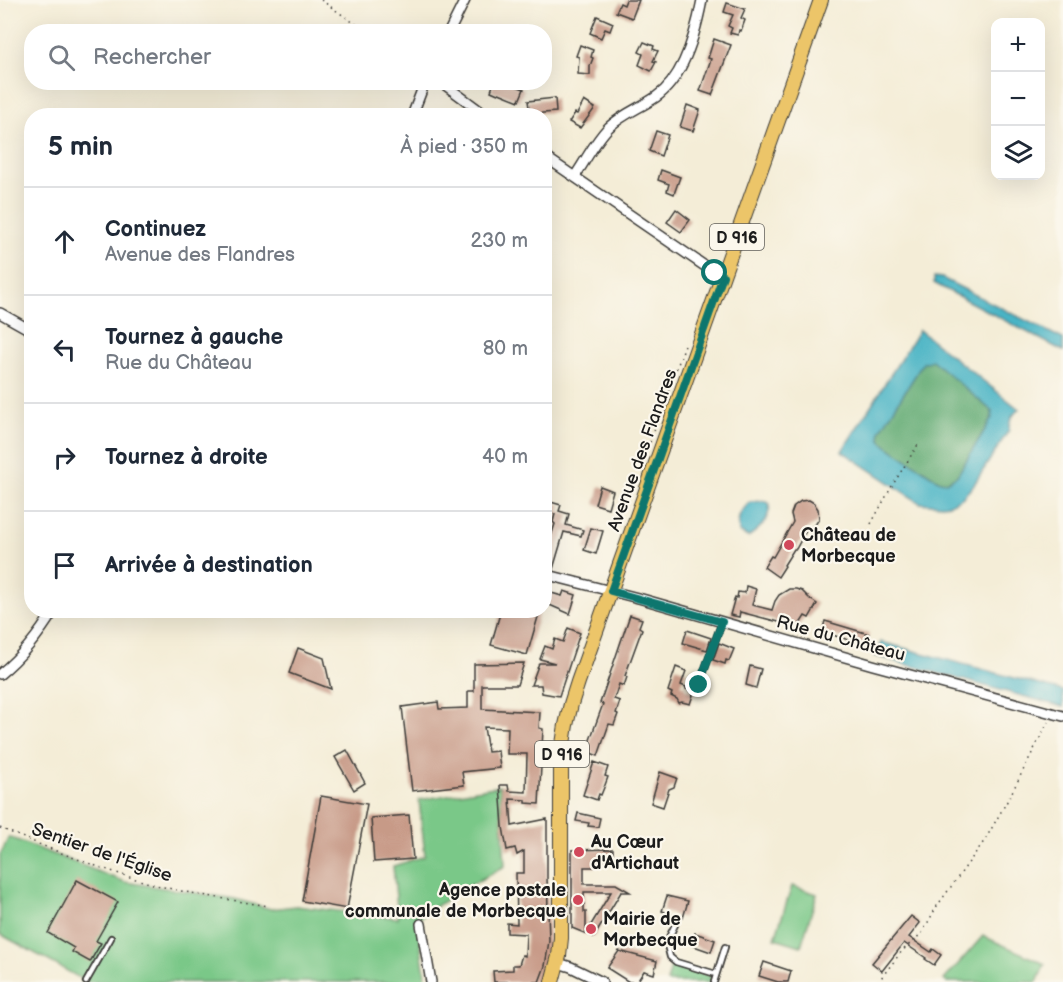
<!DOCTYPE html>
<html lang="fr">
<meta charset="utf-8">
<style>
:root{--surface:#fff;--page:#f6f6f7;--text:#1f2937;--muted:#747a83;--line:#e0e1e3}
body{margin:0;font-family:"Balsamiq Sans",sans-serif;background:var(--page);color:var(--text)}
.controls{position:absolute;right:18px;top:18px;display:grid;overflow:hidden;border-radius:12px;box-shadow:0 6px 24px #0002}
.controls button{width:54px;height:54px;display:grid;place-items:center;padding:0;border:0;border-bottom:2px solid var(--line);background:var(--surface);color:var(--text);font:30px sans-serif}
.stop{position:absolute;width:18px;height:18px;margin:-14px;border:4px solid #0f766e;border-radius:50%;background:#fff}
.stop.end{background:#0f766e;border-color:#fff;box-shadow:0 2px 6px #0008}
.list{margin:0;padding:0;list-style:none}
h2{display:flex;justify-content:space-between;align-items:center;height:78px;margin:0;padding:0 24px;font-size:26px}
h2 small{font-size:20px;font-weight:400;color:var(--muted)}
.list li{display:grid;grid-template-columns:39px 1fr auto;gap:18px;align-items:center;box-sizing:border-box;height:108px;padding:0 24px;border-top:2px solid var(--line)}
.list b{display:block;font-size:22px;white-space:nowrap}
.list p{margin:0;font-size:20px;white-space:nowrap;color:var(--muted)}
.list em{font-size:20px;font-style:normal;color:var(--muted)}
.icon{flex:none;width:33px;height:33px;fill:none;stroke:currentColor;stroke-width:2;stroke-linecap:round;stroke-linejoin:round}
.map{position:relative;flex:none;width:1063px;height:982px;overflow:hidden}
.search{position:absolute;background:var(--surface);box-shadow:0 6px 24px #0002;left:24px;top:24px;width:528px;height:66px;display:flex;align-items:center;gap:15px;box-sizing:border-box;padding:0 21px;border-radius:24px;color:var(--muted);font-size:22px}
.panel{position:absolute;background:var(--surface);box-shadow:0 6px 24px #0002;left:24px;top:108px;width:528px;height:510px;border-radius:24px}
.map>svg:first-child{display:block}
</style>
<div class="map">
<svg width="1063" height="982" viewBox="0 0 1063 982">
<rect width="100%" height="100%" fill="#fbf7ec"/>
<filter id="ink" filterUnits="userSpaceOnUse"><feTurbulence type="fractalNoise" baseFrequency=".0167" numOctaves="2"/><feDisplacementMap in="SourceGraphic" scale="12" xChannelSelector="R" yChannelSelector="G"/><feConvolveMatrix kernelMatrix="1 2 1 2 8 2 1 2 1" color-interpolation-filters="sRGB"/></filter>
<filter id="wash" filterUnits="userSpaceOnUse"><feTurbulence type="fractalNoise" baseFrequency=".008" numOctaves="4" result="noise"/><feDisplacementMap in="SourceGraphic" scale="24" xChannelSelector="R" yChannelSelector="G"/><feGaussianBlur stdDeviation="1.35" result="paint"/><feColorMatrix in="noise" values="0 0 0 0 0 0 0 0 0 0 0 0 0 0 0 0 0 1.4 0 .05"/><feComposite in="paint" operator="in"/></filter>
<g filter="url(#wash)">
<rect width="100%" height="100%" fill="#f4edd7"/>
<!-- green -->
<g fill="#7ac888" stroke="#4b7252" stroke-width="1.5">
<path d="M500,786L505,866L453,895L417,920L426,982H81L82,979L0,934V855L9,837L125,882L235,899L271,909L296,906L398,918L393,866L425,856L419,800Z"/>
<path d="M792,886L817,894L801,946L775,938Z"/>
<path d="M983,936L1045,964L1037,982H947L944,980Z"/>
<path d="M672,963L713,977L711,982H667Z"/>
</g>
<!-- forest -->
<path fill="#63ac74" stroke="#406448" stroke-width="1.5" d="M932,360L992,411V418L957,476L946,482L940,481L888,447C882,442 879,439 880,431L923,363Z"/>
<!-- water -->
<g fill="#48b4c5" stroke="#326870" stroke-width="1.5" fill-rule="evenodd">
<path d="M934,277L942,278L1063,339V351L945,289L934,283Z"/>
<path d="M919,330L1019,409C1012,415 1008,421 1009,430L973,486L962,498L950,504L942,505L920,503L842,451ZM932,360L992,411V418L957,476L946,482L940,481L888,447C882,442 879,439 880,431L923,363Z"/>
<path d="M764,501L770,504C769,521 761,528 748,537L739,532C737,516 739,514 750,502Z"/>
<path d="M881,642L1063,691V707L875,656Z"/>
</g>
<g id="blocks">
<!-- building -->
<g fill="#c79a87" fill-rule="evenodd">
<path d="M626,0H639L632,18L616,12L620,3L624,5Z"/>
<path d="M727,3L745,9L741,18L745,20L741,31L739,30L738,35L730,33L732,28L728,26L733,15L724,12Z"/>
<path d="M597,16L613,23L610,31L605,29L601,38L590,33Z"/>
<path d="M714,39L731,45L712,95L700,91L711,59L708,58Z"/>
<path d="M644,42L654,46L653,49L658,51L653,61L656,62L651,71L639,65L643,54L639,52Z"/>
<path d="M580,45L593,50L591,57L593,58L590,66V75L578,74L579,57L576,56Z"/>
<path d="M494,82H506L524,89L519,101L499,93L498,94L491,91Z"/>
<path d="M555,98L556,112L530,114L528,101Z"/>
<path d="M584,101L595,108L580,128L569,122L575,113L577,114Z"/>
<path d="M687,105L700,110L693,131L680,127Z"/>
<path d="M656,131L668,135L661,156L649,151Z"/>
<path d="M661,170L680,177L674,194L667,191L669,184L658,180Z"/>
<path d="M676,209L690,220L681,232L667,222Z"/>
<path d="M600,486L613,491L608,508L595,504Z"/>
<path d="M544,500L561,505L559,511L569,514L566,525L583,530L581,536L564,532L553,569L544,566V552H546L555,524L553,522L555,514L544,511Z"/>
<path d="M809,500L814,503L818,509L819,519L815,525L807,529L796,549H794L784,565L785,566L778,577L764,567L771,556L773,557L793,522L791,514L794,506L801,501Z"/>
<path d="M591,528L603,531L596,554L584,550Z"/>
<path d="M746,586L756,589L752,605L772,610L775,601L779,595L789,589H796L802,591L810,599L817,604L809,618L805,616L798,627L740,612L739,617L730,615L735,597L737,598L738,592L745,593Z"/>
<path d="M564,591L576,595L570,614L545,603L548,592L562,596Z"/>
<path d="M501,610H540L527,655L491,645Z"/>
<path d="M630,615L642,619L639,627L642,629L625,676L627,677L624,686L619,684L614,699L620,701L616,713L618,714L614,725L609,724L598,756L586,751L603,704L600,703Z"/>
<path d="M825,621L869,634L866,645L822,632Z"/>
<path d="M568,628L580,633L559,696L542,693L541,685H531L539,663H555L540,659L545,646L552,649L555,639L563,642Z"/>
<path d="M687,630L711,638L707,650L683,643Z"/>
<path d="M719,643L734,649L729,661L726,660L725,664L713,660Z"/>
<path d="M298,648L324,658L331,689L289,673Z"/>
<path d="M524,663L517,685H482V709L540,712L539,728L543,729L539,804L526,803V800L510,799L512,826L547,819V877L549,941L545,966L539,982H494L493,971L513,970V965H519L522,955L525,956L526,934L507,933V923L517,924L516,873H524V851L517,855L515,848L507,850L503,827L500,785H508L509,791L526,792L527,754H507L508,728L484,727L488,752L498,751L500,768L462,772L464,785L412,791L402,707L438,702L439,709L468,708V691H474V664Z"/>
<path d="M750,666L761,669L756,688L746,685Z"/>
<path d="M676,667L686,671L681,685L686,687V689L694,692L690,704L682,702L679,703L677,699L671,696L672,693L668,691Z"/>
<path d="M347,750L365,783L354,790L335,757Z"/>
<path d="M594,762L608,767L605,776L608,777L605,785L601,795L599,794L597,800L583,795Z"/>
<path d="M660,772L677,778L674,787L669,789L663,807L651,803Z"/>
<path d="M321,796L367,804L347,909L302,901Z"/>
<path d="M578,813L600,818L598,827L588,826L589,823L576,821Z"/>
<path d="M409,815L413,859L374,862L371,818Z"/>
<path d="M613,849V860L596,861V867H584V884H616L630,892H621L594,937L572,928V850ZM584,892H611L586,933V912H584Z"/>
<path d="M77,880L118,902L96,941L101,943L90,962L72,952L74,948L48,933Z"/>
<path d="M667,896L688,901L683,918L662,911Z"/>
<path d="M911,916L920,923L909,937L931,952L933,949L941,955L934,965L925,959L926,958L904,943L882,971L872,963Z"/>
<path d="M695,933L715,940L711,952L691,945Z"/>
<path d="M619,951L657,961L654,974L644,971L637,982H629L607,968Z"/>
<path d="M764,962L791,971L788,982H778L759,976Z"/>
</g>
</g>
</g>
<g filter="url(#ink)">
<use href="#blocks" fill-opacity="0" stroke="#3c3b38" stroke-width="1.5"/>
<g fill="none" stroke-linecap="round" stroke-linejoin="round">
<!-- lane casing -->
<g stroke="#3c3b38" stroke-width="8">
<g id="lane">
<path d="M699,685L722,622"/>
<path d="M675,925L669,937L667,945L670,957L676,962L716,974"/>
<path d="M86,982L111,938"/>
<path d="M714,982L725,947"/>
</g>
</g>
<!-- street casing -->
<g stroke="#3c3b38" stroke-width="12">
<g id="street">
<path d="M449,32L465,0"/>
<path d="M441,82L487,116"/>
<path d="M412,116L425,82"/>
<path d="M544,156L712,271L723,276"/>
<path d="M575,176C586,160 595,141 609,127C623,114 640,108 656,97C684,78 696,32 702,0"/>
<path d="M0,313L32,331"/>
<path d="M544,574L642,599L873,665L1063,716"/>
<path d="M0,674C22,656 39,635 54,610"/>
<path d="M421,924L431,982"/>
<path d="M558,963L571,967L602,982"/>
</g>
</g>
<!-- primary casing -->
<g stroke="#3c3b38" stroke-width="16">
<path id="primary" d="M552,982L559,956L561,938V768C562,738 568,710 578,682L821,0"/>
</g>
<!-- path -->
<g stroke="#3c3b38" stroke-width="1.5" stroke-dasharray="1.5 4.5" stroke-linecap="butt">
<path d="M321,0L367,32"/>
<path d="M648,448L686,342"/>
<path d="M871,524L892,486L919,443"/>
<path d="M0,828C52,850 105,871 160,886C195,895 232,900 268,906"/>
<path d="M878,982L902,951L922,933L937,906L985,840L1010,796L1048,722"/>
</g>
<!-- lane -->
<use href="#lane" stroke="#fff" stroke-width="4.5"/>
<!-- street -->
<use href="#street" stroke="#fff" stroke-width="9"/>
<!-- primary -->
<use href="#primary" stroke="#ecc569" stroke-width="14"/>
</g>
</g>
<g fill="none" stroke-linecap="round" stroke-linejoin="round" filter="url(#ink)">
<!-- route -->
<path stroke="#0f766e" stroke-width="8" d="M699,685L722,622L611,591L723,276L715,273"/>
</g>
<!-- markers -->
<g fill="#d1495b" stroke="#fbf7ec" stroke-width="2">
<circle cx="789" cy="545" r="6"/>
<circle cx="579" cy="852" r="6"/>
<circle cx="578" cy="900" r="6"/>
<circle cx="591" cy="929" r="6"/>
</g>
<g text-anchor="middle" stroke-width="4.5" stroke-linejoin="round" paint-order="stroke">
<!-- shield labels -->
<g fill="#fbf7ec" stroke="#5f5e5a" stroke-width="1.5">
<rect x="710" y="224" width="54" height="26" rx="4.5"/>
<rect x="535" y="741" width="54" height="26" rx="4.5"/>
</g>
<g font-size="16" font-weight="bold" fill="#1c1c1c">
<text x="737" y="243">D 916</text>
<text x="562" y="760">D 916</text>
</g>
<!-- street labels -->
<g font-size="18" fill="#1c1c1c" stroke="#fbf7ec">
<text transform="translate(642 450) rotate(-70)" y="6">Avenue des Flandres</text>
<text transform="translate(841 638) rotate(15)" y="6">Rue du Château</text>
<text transform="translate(102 852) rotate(19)" y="6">Sentier de l'Église</text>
</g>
<!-- poi labels -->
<g font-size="18" font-weight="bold" fill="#1c1c1c" stroke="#fbf7ec" text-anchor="start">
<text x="801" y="541">Château de<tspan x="801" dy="21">Morbecque</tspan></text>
<text x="591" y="848">Au Cœur<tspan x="591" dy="21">d'Artichaut</tspan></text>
<text x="566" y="896" text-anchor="end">Agence postale<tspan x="566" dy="21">communale de Morbecque</tspan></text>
<text x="603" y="925">Mairie de<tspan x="603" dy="21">Morbecque</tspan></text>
</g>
</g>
</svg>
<div class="controls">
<button>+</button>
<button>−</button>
<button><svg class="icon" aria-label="layers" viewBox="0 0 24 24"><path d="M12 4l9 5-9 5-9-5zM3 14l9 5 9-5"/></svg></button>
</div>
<div class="stop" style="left:715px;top:273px"></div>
<div class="stop end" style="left:699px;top:685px"></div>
<div class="search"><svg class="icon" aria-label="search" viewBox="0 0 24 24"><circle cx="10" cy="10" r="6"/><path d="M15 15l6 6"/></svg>Rechercher</div>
<section class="panel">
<h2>5 min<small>À pied · 350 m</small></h2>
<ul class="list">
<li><svg class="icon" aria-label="ahead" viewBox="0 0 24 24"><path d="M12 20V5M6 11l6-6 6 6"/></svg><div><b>Continuez</b><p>Avenue des Flandres</p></div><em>230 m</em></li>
<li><svg class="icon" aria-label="left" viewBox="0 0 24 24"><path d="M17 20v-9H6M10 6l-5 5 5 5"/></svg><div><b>Tournez à gauche</b><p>Rue du Château</p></div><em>80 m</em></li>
<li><svg class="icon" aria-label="right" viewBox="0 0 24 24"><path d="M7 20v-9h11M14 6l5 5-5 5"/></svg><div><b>Tournez à droite</b></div><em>40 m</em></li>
<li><svg class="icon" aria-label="arrive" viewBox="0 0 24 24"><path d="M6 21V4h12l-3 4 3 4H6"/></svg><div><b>Arrivée à destination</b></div></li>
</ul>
</section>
</div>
